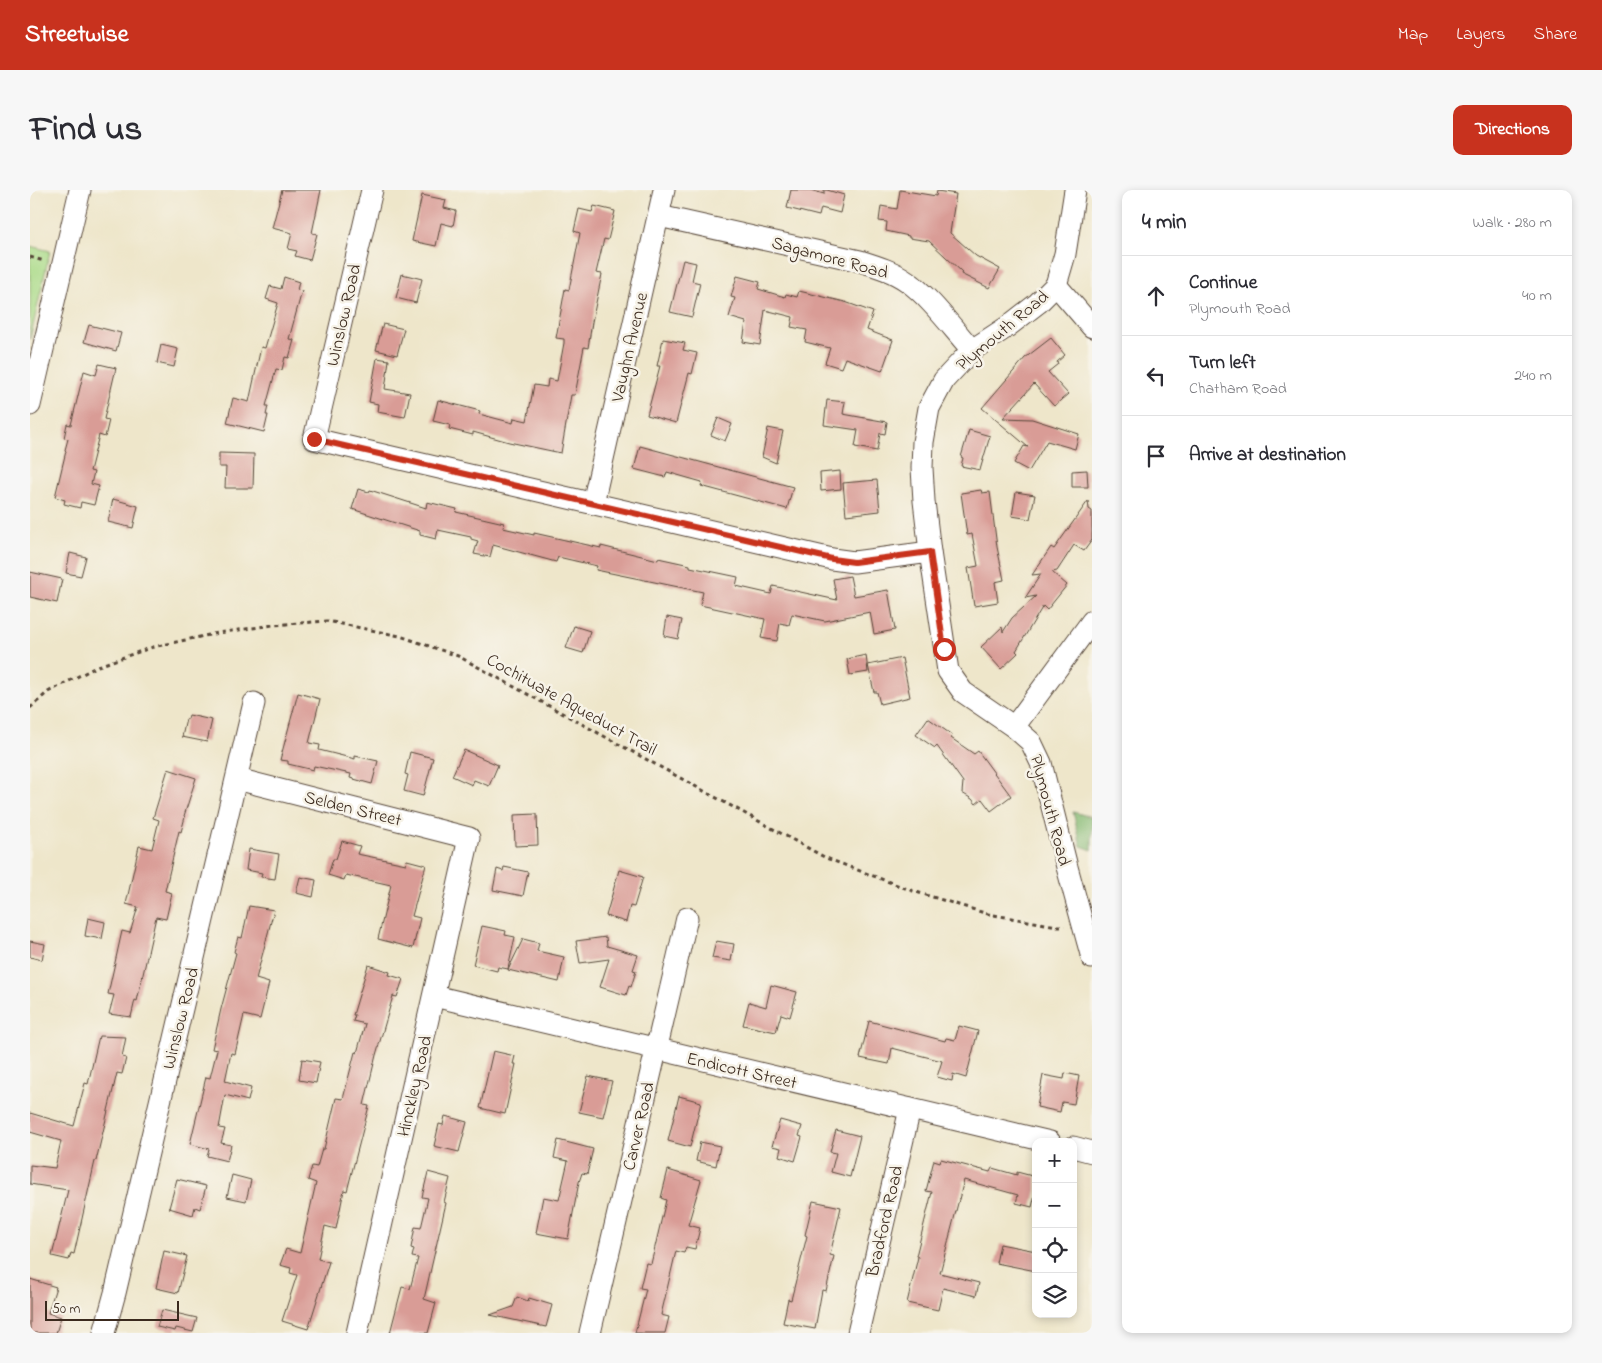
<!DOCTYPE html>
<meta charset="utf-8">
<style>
:root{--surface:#fff;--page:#f7f7f7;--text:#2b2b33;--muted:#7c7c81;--line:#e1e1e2;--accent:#c8321e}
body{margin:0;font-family:"Indie Flower",sans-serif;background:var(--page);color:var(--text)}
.controls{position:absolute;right:15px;bottom:15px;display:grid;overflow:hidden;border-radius:10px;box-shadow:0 2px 8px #0003}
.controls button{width:45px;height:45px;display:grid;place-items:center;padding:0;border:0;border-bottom:1px solid var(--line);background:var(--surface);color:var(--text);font:25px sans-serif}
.scale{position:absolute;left:15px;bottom:12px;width:134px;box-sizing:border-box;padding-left:5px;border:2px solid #3b2a1e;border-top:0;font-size:14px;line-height:18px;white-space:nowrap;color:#3b2a1e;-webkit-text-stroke:4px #f7f3e8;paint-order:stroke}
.stop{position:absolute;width:15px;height:15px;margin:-11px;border:4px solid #c8321e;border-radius:50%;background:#fff}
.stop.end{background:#c8321e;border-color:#fff;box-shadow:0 1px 5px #0008}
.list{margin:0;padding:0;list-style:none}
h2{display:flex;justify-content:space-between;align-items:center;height:65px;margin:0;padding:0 20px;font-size:21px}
h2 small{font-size:16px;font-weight:400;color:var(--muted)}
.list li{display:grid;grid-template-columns:32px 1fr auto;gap:15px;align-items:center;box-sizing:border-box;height:80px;padding:0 20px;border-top:1px solid var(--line)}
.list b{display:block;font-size:19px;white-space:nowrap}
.list p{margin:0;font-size:16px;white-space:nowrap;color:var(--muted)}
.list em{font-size:16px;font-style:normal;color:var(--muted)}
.icon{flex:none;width:28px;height:28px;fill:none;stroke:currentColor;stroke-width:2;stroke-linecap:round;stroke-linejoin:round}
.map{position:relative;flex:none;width:1062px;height:1143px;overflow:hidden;border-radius:10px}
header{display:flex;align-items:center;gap:30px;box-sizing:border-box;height:70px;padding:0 25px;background:var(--accent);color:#fff}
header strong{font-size:24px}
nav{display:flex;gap:28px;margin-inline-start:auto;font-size:18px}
.intro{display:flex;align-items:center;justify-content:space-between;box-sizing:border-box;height:120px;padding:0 30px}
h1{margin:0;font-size:35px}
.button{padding:12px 22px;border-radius:10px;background:var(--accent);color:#fff;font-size:18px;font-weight:700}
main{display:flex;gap:30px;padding:0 30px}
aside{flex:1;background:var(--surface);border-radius:10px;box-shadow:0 2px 8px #0003}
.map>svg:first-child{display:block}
</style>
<header>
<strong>Streetwise</strong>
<nav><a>Map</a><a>Layers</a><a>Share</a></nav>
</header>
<div class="intro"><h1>Find us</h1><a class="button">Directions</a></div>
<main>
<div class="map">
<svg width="1062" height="1143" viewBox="0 0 1062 1143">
<rect width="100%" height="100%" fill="#f7f3e8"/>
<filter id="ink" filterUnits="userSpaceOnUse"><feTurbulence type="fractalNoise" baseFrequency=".02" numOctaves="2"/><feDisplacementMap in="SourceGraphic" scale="10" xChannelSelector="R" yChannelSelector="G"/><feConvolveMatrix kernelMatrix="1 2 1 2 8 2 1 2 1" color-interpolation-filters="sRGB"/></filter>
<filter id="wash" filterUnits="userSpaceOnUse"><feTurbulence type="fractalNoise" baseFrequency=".0096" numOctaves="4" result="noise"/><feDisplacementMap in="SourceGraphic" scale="20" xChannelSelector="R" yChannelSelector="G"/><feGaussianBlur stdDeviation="1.12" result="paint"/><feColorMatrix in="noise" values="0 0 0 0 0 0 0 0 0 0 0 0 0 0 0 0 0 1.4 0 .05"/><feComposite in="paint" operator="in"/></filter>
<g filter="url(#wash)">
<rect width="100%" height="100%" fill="#eee6ca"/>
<!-- green -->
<path fill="#aadb89" stroke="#728254" d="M0,56L20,61L0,149Z"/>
<!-- forest -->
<path fill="#87bb75" stroke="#61724a" d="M1043,622L1062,627V660L1051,656Z"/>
<g id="blocks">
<!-- building -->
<g fill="#d99c96">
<path d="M252,0H291L282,43L287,44L280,70L265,66L267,61L258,59L262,43L242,38Z"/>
<path d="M761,0H780L794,4V0H797L814,5L810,23L791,18L789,26L757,18Z"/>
<path d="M870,0L906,6L907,1L926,4L920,43L946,66L970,79L959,98L931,84L932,82L899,51L879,48V46L856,41L857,32L849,31L851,16L867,19Z"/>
<path d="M392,5L416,10L414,18L426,21L423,36L411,33L406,56L382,51Z"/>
<path d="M564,16L585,21L578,50L574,49L566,83L572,84L562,132L558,158L554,157L545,205H541L531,263L479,252L443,242V245L419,239L420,235L403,231L408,210L450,221L449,224L483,233L484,228L497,231L504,195L517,197L518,189L527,191L534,153V149L526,148L535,99L539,100L550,43L544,41L549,19L562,22Z"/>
<path d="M653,70L666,73L662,91L670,93L662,127L640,122Z"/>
<path d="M372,84L392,89L386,113L366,108Z"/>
<path d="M707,86L730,92L728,99L755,107L756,104L767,107L769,101L815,112L843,122L837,140L863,150L852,181L815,168L811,178L795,173L800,158L775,152L777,140L761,137L763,127L735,120L730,155L713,152L716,132L699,127L705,108L701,107Z"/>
<path d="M254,87L269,92L267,100L272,101L259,149L264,150L259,168L255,167L252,180L246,179L236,216H238L236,225H238L234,242L197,233L203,208L219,212L231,157L235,158L248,113L236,109L240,96L251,99Z"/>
<path d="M353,134L374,139L367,165L346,160Z"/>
<path d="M59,135L91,143L86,161L54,152Z"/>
<path d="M1021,148L1035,165L1027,172L1028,174L1018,182L1038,204L1024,216L1004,194L973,228L1002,229L1049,244L1045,259L1017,251L999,281L984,273L994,256L998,257L952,218L995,168Z"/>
<path d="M633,149L655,153L653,160L667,163L662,184L659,183L646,233L617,225L630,176H627Z"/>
<path d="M131,155L148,159L144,177L127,173Z"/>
<path d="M347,168L359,170L355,199L380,203L375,227L347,222L348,214L339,212Z"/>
<path d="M69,174L86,178L74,229L79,230L75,247L69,245L60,281L64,282L61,294L69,296L64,315L51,312L50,318L34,314L35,310L25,307L36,261L35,260L38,249L34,248L37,234L41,235L54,181L66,185Z"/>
<path d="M797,210L815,212L813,224L857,232L855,244L850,243L847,261L825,257L828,240L794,235Z"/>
<path d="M688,228L702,234L695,251L681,245Z"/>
<path d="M738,238L753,241L746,273L732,267Z"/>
<path d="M939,240L960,246L950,280L931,276L933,268L931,267Z"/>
<path d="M610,256L763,297L757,319L671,296L672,292L637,282L635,287L604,279Z"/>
<path d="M189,263L224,264L223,298H195L196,277H189Z"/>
<path d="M1057,280L1058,297H1042V281Z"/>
<path d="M810,281L811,299L791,301L790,283Z"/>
<path d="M847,290L850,321L816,325L813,293Z"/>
<path d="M328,299L339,302L340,300L396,318L397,312L427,319L426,322L474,333L473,338L504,345V343L571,358V356L628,370V368L660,375V377L708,387L706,396L741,404L743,396L807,410L803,389L820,386L824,406L858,400L865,440L844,444L840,422L795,431L762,424L759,435L750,433L747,451L731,448L735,429L670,415L673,402L566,380L567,376L528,367L526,372L463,355L460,367L444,364L448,351L441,349V347L408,340L406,349L390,345V341L322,319Z"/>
<path d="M951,300L952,303L960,302L967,357L974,390L965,392L968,412L944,416L938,378L948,376L942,344L937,345L931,303Z"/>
<path d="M986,302L1005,305L1000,329L982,326Z"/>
<path d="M83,309L108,316L103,338L78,332Z"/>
<path d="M1058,311L1059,319L1062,321V350L1054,361L1044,355L1027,381L1022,382L1037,395L1017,420L1013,416L986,461L988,463L971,479L951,457L972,437L973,442L982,428L1006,406L995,408L1011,384L1002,385L1021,357L1024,359Z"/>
<path d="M40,363L56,367L51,386L36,383Z"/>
<path d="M0,382L32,389L27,413L0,407Z"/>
<path d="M637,427L652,430L648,449L634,446Z"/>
<path d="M544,436L560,441L553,463L536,458Z"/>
<path d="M836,465L838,482L820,485L817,469Z"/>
<path d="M872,468L880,507L850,514L847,502H844L838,475Z"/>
<path d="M268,503L290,509L279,553L290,555L289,560L325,569V566L348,571L342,594L320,588L321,584L284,576L283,580L258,574V571L250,570Z"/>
<path d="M159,525L182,530L177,552L152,547L156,529H158Z"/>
<path d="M898,528L922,545L921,548L944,564L948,561L981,606L961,621L952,609L946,614L942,609L932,603L933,592L907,556L905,558L886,545Z"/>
<path d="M434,560L468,575L459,596L444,590L442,595L422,586Z"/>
<path d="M380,562L403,568L393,606L374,601L378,585L375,584Z"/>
<path d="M138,579L166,588L154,626L155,627L151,642L149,641L135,701L142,703L136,729L126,727L107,811L105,810L101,827L79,824L84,805L78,804L92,741L100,743L108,717L96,714L109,656L122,659L129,630L123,628Z"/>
<path d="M507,624L508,655L485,656L484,625Z"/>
<path d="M312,651L330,656L327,664L376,674L377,670L396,675L382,726L390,728L383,758L348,749L361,695L316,685L314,690L298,685L303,669H306Z"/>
<path d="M219,659L249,664L245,689L231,687L232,683L216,680Z"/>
<path d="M474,677L498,682L493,706L463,700L467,679L473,681Z"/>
<path d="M589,680L613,687L604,717L600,716L596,732L576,726Z"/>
<path d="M270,687L286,690L283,707L266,703Z"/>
<path d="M219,716L244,720L226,789L239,793L230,829L214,825L205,864L201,863L195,891L221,898L218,911L195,905L189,938L195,939L191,953L201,955L197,971L177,966L179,959L160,954L176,887L180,888L187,860L182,859L191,819L206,763L204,762L208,747L212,748Z"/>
<path d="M58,728L75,732L72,749L55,746Z"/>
<path d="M452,736L476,741L475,745L485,747L478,779L468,777L467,781L443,775Z"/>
<path d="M576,747L577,756L608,765L603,780L606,781L601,797L599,796L596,805L570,797L579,769L550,773L546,751Z"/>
<path d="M493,749L509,753L507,761L534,767L529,792L478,780Z"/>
<path d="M0,751L15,754L12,770L0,767Z"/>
<path d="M686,751L704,754L701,771L682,768Z"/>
<path d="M338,775L360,782L359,785L373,789L367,807L363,806L346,865L334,915L339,916L317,1001L314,1000L306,1039L295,1036L288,1069L299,1072L278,1139L252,1131L267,1085L260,1083L261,1078L250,1075L256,1059L270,1063L286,993L278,990L282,976L287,977L292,959H294L306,908L313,909L325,862L327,863L335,834L323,831L325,825H323Z"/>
<path d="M741,795L767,802L760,827L751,824L746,842L713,835L719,812L736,817Z"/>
<path d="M839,831L915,851L916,848L925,850L929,836L948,841L936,888L923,884L922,891L907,887L912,871L862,858L859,874L830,868Z"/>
<path d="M69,846L96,847L92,867L96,868L92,884L87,883L66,971H65L44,1064L41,1063L39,1070L22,1066L38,1000L0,994V975L25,978L31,951L0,942V923L44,936L55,893L58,894Z"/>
<path d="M463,861L485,866L483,874H486L475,924L450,918Z"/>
<path d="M272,869L290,872L286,893L269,890Z"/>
<path d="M1035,883L1049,886L1044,914L1032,912L1030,922L1007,917L1013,885L1034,889Z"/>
<path d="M558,886L582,891L573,927L549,922Z"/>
<path d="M649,906L671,912L660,957L638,951Z"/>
<path d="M415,926L437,932L429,962L404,956L409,934L413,935Z"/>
<path d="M750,930L772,936L769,946L772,947L765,971L749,966L751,958L742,956Z"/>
<path d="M806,940L830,946L820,987L801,982L806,963L800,962Z"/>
<path d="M528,950L563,959L557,984L552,983L549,992L538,1049L506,1043L513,1007L529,1010L538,971L524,968Z"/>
<path d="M670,952L690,956L686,976L666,971Z"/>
<path d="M911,969L960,982L962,978L987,985V982L1006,987V1000L1002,1017L986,1013L988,1005L934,990L910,1083L949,1093L946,1106L913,1098L908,1120L877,1113L888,1067L886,1066L902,1002L896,1001L904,970L910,972Z"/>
<path d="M638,980L671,990L658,1035L670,1038L665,1059L656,1057L654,1063L646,1061L631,1125L639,1127L635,1143H605L616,1099L610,1098L616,1073L621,1074L636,1010L631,1008Z"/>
<path d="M398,982L420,988L414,1012L416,1013L394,1109L406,1113L398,1143H360L372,1097L380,1099L388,1068L382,1067L384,1059L381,1058L385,1037L391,1038L398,1008L392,1007Z"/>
<path d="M202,985L221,990L216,1011L197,1007Z"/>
<path d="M147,989L176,996L170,1019L165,1017L163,1025L139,1018Z"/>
<path d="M783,1011L811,1017L800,1065L804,1066L796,1101L792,1100L785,1139L753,1133L758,1109L761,1110L777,1046L775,1045Z"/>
<path d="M970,1054L1006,1061V1081L966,1073Z"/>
<path d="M134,1061L157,1066L148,1103L126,1098Z"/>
<path d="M0,1089L26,1097L18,1123L31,1127L26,1143H0Z"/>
<path d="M487,1107L498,1111L499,1108L522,1115L516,1137L460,1125L483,1117Z"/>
<path d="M132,1120L167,1128L163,1142L146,1138L145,1141L127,1137Z"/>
</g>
</g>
</g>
<g filter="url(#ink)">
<use href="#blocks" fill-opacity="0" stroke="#564638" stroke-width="1"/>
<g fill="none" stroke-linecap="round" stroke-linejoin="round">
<!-- street casing -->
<g stroke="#564638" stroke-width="23">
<g id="street">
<path d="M342,0L284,249L802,369L824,372L900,362"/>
<path d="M1045,0L1035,64L1026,95L1008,113L977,137L942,160L914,190L899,218L893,252L892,278L894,311L900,362L918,481L933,502L984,537L1001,552L1011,573L1037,677L1062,768"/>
<path d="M629,26L830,71C846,76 863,81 877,91C899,106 924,140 942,160"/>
<path d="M1026,95L1062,137"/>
<path d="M0,215L50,0"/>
<path d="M563,313L634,0"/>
<path d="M984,537L1062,431"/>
<path d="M207,589L439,648L327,1143"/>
<path d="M404,806L1020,952"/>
<path d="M1043,957L1062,962"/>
<path d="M74,1143L85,1103L224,513"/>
<path d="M560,1143L657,728"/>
<path d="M828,1143L880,919"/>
</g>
</g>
<!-- path -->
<g stroke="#564638" stroke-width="3" stroke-dasharray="4 4" stroke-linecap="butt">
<path d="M0,67L14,71"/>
<path d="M0,518L18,502L68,476L123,457L188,443L243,435L297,431L370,446L428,466L796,668L883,701L958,724L1027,736H1035"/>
</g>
<!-- street -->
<use href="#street" stroke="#fff" stroke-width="21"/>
</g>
</g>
<g fill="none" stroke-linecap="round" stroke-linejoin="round" filter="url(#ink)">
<!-- route -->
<path stroke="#c8321e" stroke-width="6" d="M284,249L802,369L824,372L900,362L914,459"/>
</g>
<g text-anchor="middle" stroke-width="5" stroke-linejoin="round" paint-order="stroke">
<!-- street labels -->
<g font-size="18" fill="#3b2a1e" stroke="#f7f3e8">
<text transform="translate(800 67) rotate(15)" y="6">Sagamore Road</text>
<text transform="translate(313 125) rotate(-77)" y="6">Winslow Road</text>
<text transform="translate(972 140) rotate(-40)" y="6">Plymouth Road</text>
<text transform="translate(599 157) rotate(-77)" y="6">Vaughn Avenue</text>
<text transform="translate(542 514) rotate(29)" y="6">Cochituate Aqueduct Trail</text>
<text transform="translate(323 618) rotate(14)" y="6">Selden Street</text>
<text transform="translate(1021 620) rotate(75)" y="6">Plymouth Road</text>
<text transform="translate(150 828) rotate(-76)" y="6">Winslow Road</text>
<text transform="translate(712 880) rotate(13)" y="6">Endicott Street</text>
<text transform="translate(384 896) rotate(-77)" y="6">Hinckley Road</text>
<text transform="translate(608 936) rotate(-77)" y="6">Carver Road</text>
<text transform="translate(854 1031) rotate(-77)" y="6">Bradford Road</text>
</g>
</g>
</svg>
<div class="controls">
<button>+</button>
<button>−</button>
<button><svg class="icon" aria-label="locate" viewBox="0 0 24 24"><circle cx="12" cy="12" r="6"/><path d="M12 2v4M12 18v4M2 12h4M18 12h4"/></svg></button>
<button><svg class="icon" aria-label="layers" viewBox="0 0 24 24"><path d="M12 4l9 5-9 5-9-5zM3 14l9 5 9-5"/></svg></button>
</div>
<div class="scale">50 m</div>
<div class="stop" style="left:914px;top:459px"></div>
<div class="stop end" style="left:284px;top:249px"></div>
</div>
<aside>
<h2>4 min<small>Walk · 280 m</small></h2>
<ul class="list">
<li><svg class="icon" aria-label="ahead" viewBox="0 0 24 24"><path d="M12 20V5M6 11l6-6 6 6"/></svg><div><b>Continue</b><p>Plymouth Road</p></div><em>40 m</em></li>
<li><svg class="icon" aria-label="left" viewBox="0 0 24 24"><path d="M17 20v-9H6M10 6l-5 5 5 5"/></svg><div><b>Turn left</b><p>Chatham Road</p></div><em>240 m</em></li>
<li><svg class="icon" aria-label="arrive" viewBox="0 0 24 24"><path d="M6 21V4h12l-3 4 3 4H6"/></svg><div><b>Arrive at destination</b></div></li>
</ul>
</aside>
</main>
